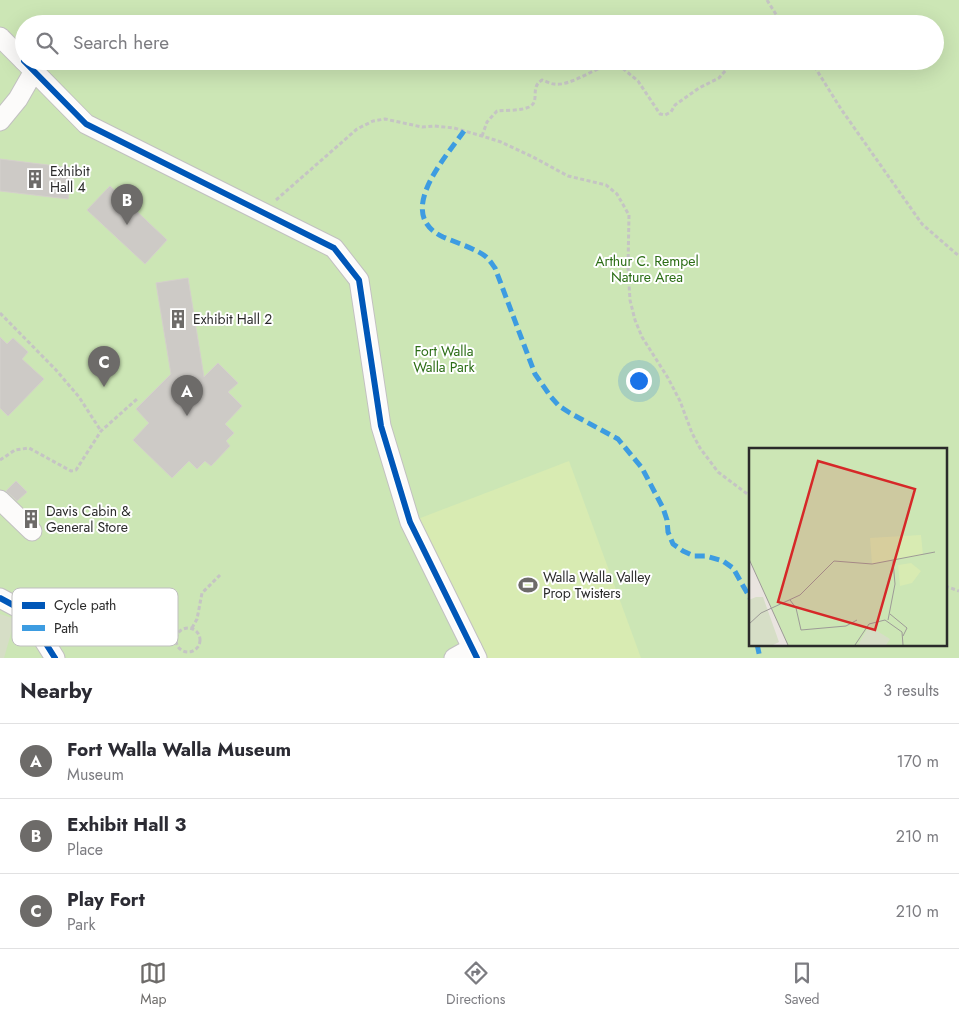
<!DOCTYPE html>
<style>
:root{--surface:#fff;--page:#f2f2f3;--text:#2b2b33;--muted:#7c7c81;--line:#e1e1e2;--accent:#6d6b69}
body{margin:0;font-family:Jost,sans-serif;background:var(--page);color:var(--text)}
.you{position:absolute;left:638px;top:380px;width:18px;height:18px;margin:-12px;border:4px solid #fff;border-radius:50%;background:#1a73e8;box-shadow:0 0 0 8px #1a73e833}
.badge{display:grid;place-items:center;width:32px;height:32px;border-radius:50%;background:var(--accent);color:#fff;font-size:16px;font-weight:700}
.pin{position:absolute;translate:-50% -41px;filter:drop-shadow(0 1px 2px #0008)}
.pin::after{content:'';position:absolute;top:26px;width:18px;height:15px;background:inherit;clip-path:polygon(0 0,100% 0,50% 100%)}
.list{margin:0;padding:0;list-style:none}
h2{display:flex;justify-content:space-between;align-items:center;height:65px;margin:0;padding:0 20px;font-size:21px}
h2 small{font-size:16px;font-weight:400;color:var(--muted)}
.list li{display:grid;grid-template-columns:32px 1fr auto;gap:15px;align-items:center;box-sizing:border-box;height:75px;padding:0 20px;border-top:1px solid var(--line)}
.list b{display:block;font-size:19px;white-space:nowrap}
.list p{margin:0;font-size:16px;white-space:nowrap;color:var(--muted)}
.list em{font-size:16px;font-style:normal;color:var(--muted)}
.icon{flex:none;width:28px;height:28px;fill:none;stroke:currentColor;stroke-width:2;stroke-linecap:round;stroke-linejoin:round}
.map{position:relative;flex:none;width:959px;height:658px;overflow:hidden}
.search{position:absolute;background:var(--surface);box-shadow:0 5px 20px #0002;left:15px;right:15px;top:15px;height:55px;display:flex;align-items:center;gap:12px;box-sizing:border-box;padding:0 18px;border-radius:28px;color:var(--muted);font-size:19px}
.sheet{height:290px;background:var(--surface)}
nav{display:flex;justify-content:space-around;align-items:center;box-sizing:border-box;height:70px;border-top:1px solid var(--line);background:var(--surface);font-size:14px;color:var(--muted)}
nav a{display:grid;justify-items:center;gap:2px}
nav .on{color:var(--accent)}
.map>svg:first-child{display:block}
</style>
<div class="map">
<svg width="959" height="658" viewBox="0 0 959 658">
<rect width="100%" height="100%" fill="#e9e4df"/>
<!-- green -->
<path fill="#cce6b5" fill-rule="evenodd" d="M0,0H959V658H0ZM24,24H935V61H24ZM750,449H945V644H750Z"/>
<!-- cemetery -->
<path fill="#d6dec6" d="M0,614L15,619L4,658H0Z"/>
<!-- pitch -->
<path fill="#d8ebb2" d="M569,461L641,658H477L410,522Z"/>
<!-- building -->
<g fill="#cdcac6" stroke="#d4d0cb">
<path d="M0,159L72,168L68,199L0,191Z"/>
<path d="M110,186L167,240L145,264L87,210Z"/>
<path d="M188,278L204,377L218,363L238,383L228,392L242,406L225,424L234,433L226,441L230,446L211,466L205,461L197,469L189,461L172,478L133,440L149,423L136,409L171,374L156,283Z"/>
<path d="M0,337L7,344L13,338L28,352L22,359L44,379L8,416L0,408Z"/>
<path d="M16,481L27,492L17,501L6,491Z"/>
</g>
<g fill="none" stroke-linecap="round" stroke-linejoin="round">
<!-- minor casing -->
<g stroke="#c2c0c1" stroke-width="21">
<g id="minor">
<path d="M0,37L24,61"/>
<path d="M24,61L86,124L334,248L359,280L381,426L410,522L477,658"/>
<path d="M0,121L18,99L34,71"/>
<path d="M0,500L32,531"/>
<path d="M0,598L26,612L55,658"/>
<path d="M454,658L472,648"/>
</g>
</g>
<!-- path -->
<g stroke="#c5c4c4" stroke-width="3" stroke-dasharray="4 2.5" stroke-linecap="butt">
<path d="M767,0L782,24"/>
<path d="M811,61L841,109L922,224L959,256"/>
<path d="M482,136L487,122L497,111C507,110 520,111 529,107C541,101 529,88 542,80C546,81 550,84 554,84C570,87 598,66 615,62L638,81L660,114L665,115L671,112L675,105L699,88L719,78L732,63L739,61"/>
<path d="M276,200L357,129L373,121L385,119L422,127L434,126L454,128L482,136L501,142L533,157L568,176L606,185L617,194L629,215L628,267L630,300L635,320L642,337L668,378L680,401L692,433L700,448L718,472L750,496"/>
<path d="M0,313L56,370L79,397L101,431"/>
<path d="M0,460L15,450L29,448L71,471L76,470L101,431L137,399"/>
<path d="M945,586L959,591"/>
<circle cx="188" cy="640" r="12"/>
<path d="M192,628L197,619L202,593L220,575"/>
</g>
<!-- minor -->
<use href="#minor" stroke="#fcfbfa" stroke-width="19"/>
<!-- quiet -->
<g stroke="#3d9ce1" stroke-width="5" stroke-dasharray="10 5" stroke-linecap="butt">
<path d="M464,131C445,158 394,214 443,237C455,242 476,249 485,256C489,259 492,264 495,268L535,374L551,397L559,406L570,413L618,439L642,468L663,508L667,520L668,532L673,544L683,551L694,556H706L723,561L733,568L750,598"/>
<path d="M757,644L760,658"/>
</g>
<!-- cycleway casing -->
<g stroke="#fff" stroke-width="9">
<g id="cycleway">
<path d="M24,61L86,124L334,248L359,280L381,426L410,522L477,658"/>
<path d="M0,598L26,612L55,658"/>
</g>
</g>
<!-- cycleway -->
<use href="#cycleway" stroke="#0057b8" stroke-width="6"/>
</g>
<!-- icons -->
<defs>
<g id="building-bare" transform="scale(1.5)"><path d="M-4-6H4V6H1V3H-1V6H-4ZM-2.5-4.3h1.7v1.8h-1.7ZM.8-4.3h1.7v1.8H.8ZM-2.5-1h1.7V.8h-1.7ZM.8-1h1.7V.8H.8Z" fill="#6d6b69" stroke="#fff" stroke-width="2.5" paint-order="stroke"/></g>
<g id="stadium-bare" transform="scale(1.5)"><path d="M0-5a6.5 5 0 1 0 0 10a6.5 5 0 1 0 0-10ZM-3.5-1.8h7v3.6h-7Z" fill="#6d6b69" stroke="#fff" stroke-width="2.5" paint-order="stroke"/></g>
</defs>
<g fill-rule="evenodd">
<use href="#building-bare" x="35" y="179"/>
<use href="#building-bare" x="178" y="319"/>
<use href="#building-bare" x="31" y="519"/>
<use href="#stadium-bare" x="528" y="585"/>
</g>
<g text-anchor="middle" stroke-width="4" stroke-linejoin="round" paint-order="stroke">
<!-- poi labels -->
<g font-size="14" fill="#2a2a2a" stroke="#fff" text-anchor="start">
<text x="50" y="176">Exhibit<tspan x="50" dy="16">Hall 4</tspan></text>
<text x="193" y="324">Exhibit Hall 2</text>
<text x="46" y="516">Davis Cabin &amp;<tspan x="46" dy="16">General Store</tspan></text>
<text x="543" y="582">Walla Walla Valley<tspan x="543" dy="16">Prop Twisters</tspan></text>
</g>
<!-- park labels -->
<g font-size="14" fill="#2b6d15" stroke="#fff">
<text x="647" y="266">Arthur C. Rempel<tspan x="647" dy="16">Nature Area</tspan></text>
<text x="444" y="356">Fort Walla<tspan x="444" dy="16">Walla Park</tspan></text>
</g>
</g>
<!-- overview -->
<g transform="translate(749 448)">
<rect width="198" height="198" fill="#e9e4df"/>
<path d="M0,0H197V197H39L0,111Z" fill="#cce6b5"/>
<path d="M7,149H14L30,194L24,197H0V152ZM120,178L141,191L137,197H109Z" fill="#d6dec6"/>
<path d="M172,87L174,107L123,116L121,90ZM162,115L172,123L163,135L151,138L149,117Z" fill="#d8ebb2"/>
<path fill="none" stroke="#9d9a97" stroke-width="1" d="M0,111L39,197M41,152L47,160L52,182L97,178L108,172M141,166L158,180L154,188M139,172L146,136L144,113M0,176L12,165L51,147L85,113L123,116L186,104M106,197L120,176L136,172L153,184L154,197"/>
<path fill="#d62828" fill-opacity="0.15" stroke="#d62828" stroke-width="2.5" d="M69,13L166,41L126,182L29,154Z"/>
<rect width="198" height="198" fill="none" stroke="#2a2a2a" stroke-width="2.5"/>
</g>
<!-- legend -->
<rect x="12" y="588" width="166" height="58" rx="8" fill="#fff" stroke="#bfbfbf" stroke-width="1"/>
<rect x="22" y="602" width="23" height="7" fill="#0057b8"/>
<rect x="22" y="625" width="23" height="6" fill="#3d9ce1"/>
<g font-size="14" fill="#2a2a2a">
<text x="54" y="610">Cycle path</text>
<text x="54" y="633">Path</text>
</g>
</svg>
<div class="you"></div>
<div class="pin badge" style="left:187px;top:416px">A</div>
<div class="pin badge" style="left:127px;top:225px">B</div>
<div class="pin badge" style="left:104px;top:387px">C</div>
<div class="search"><svg class="icon" aria-label="search" viewBox="0 0 24 24"><circle cx="10" cy="10" r="6"/><path d="M15 15l6 6"/></svg>Search here</div>
</div>
<section class="sheet">
<h2>Nearby<small>3 results</small></h2>
<ul class="list">
<li><span class="badge">A</span><div><b>Fort Walla Walla Museum</b><p>Museum</p></div><em>170 m</em></li>
<li><span class="badge">B</span><div><b>Exhibit Hall 3</b><p>Place</p></div><em>210 m</em></li>
<li><span class="badge">C</span><div><b>Play Fort</b><p>Park</p></div><em>210 m</em></li>
</ul>
</section>
<nav>
<a class="on"><svg class="icon" aria-label="map" viewBox="0 0 24 24"><path d="M3 6l6-2 6 2 6-2v14l-6 2-6-2-6 2zM9 4v14M15 6v14"/></svg>Map</a>
<a><svg class="icon" aria-label="directions" viewBox="0 0 24 24"><path d="M12 3l9 9-9 9-9-9zM9 14v-3h6M13 9l2 2-2 2"/></svg>Directions</a>
<a><svg class="icon" aria-label="saved" viewBox="0 0 24 24"><path d="M7 4h10v16l-5-4-5 4z"/></svg>Saved</a>
</nav>
